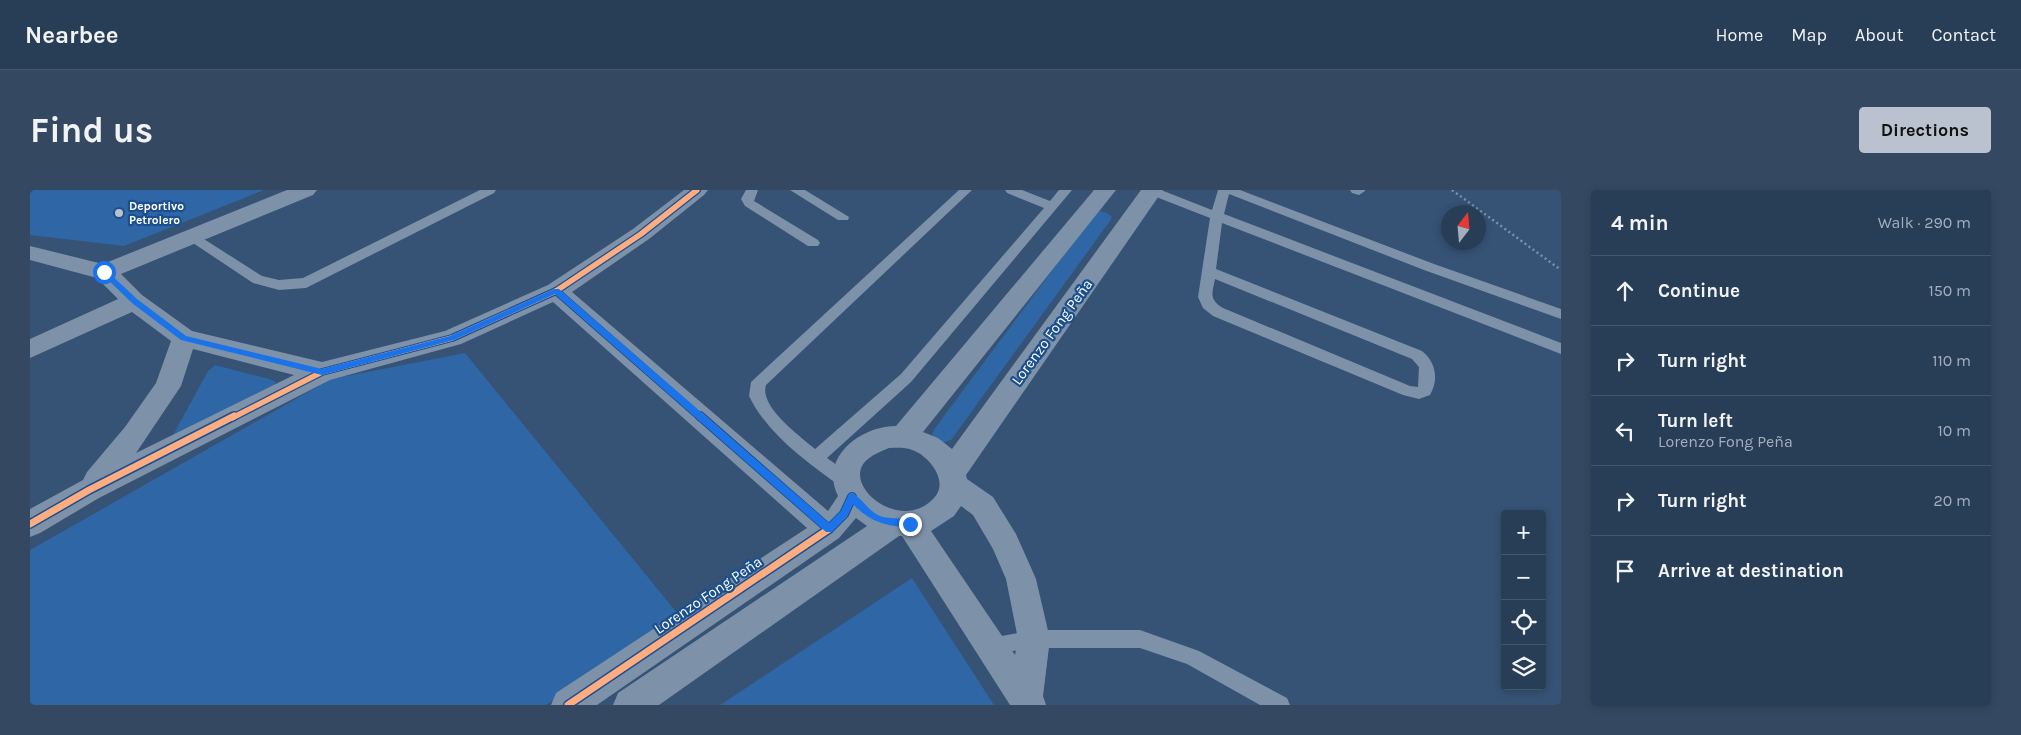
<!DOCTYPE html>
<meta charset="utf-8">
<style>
:root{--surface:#283e57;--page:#344961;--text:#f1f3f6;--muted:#a5aeba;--line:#44576d;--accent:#b9c2ce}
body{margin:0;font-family:Karla,sans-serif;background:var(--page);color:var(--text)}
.controls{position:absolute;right:15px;bottom:15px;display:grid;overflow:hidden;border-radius:5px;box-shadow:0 2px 8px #0003}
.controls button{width:45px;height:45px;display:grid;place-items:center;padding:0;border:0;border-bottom:1px solid var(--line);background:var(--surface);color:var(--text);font:25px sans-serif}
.compass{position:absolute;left:1411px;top:15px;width:45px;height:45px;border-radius:50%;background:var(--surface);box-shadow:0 2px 8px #0003;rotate:16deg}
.stop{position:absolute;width:15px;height:15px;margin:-11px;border:4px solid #1a73e8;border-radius:50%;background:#fff}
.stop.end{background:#1a73e8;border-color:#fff;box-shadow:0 1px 5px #0008}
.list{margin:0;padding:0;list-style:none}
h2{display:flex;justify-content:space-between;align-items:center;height:65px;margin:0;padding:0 20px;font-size:21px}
h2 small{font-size:16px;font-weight:400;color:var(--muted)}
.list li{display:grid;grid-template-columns:32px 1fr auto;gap:15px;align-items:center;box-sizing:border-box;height:70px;padding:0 20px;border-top:1px solid var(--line)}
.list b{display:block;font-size:19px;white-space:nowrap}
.list p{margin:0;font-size:16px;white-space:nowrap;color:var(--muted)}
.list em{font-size:16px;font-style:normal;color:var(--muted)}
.icon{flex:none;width:28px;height:28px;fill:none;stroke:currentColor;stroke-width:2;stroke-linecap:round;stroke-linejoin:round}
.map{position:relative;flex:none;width:1531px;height:515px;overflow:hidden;border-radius:5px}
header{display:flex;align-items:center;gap:30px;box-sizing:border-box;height:70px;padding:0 25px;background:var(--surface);border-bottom:1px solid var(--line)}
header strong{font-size:24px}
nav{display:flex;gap:28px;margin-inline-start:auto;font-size:18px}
.intro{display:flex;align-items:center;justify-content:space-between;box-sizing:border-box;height:120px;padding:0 30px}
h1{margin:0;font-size:35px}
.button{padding:12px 22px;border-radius:5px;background:var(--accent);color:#111;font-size:18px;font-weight:700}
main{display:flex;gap:30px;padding:0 30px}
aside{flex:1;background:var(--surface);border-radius:5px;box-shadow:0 2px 8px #0003}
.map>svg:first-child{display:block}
</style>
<header>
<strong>Nearbee</strong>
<nav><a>Home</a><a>Map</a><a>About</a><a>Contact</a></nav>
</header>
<div class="intro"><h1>Find us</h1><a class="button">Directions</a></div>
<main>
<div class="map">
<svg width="1531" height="515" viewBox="0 0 1531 515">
<rect width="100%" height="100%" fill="#365274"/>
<!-- green -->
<g fill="#2f66a5">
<path d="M0,0H234L94,56L0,45Z"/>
<path d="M1070,21L1077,23L1082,27L1080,31L921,250L913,253L905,250L902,244L905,238L1065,23Z"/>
<path d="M435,163L652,429L516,515H0V360L301,189Z"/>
<path d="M185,175L239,189L246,192L244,198L142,247L178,181Z"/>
<path d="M882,388L964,515H690Z"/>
</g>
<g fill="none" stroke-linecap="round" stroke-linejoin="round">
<!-- path -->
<path stroke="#7d92a8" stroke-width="2.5" stroke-dasharray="2 3" stroke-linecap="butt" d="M1422,0L1531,80"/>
<!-- lane -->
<g fill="#7d92a8" fill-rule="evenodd">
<path d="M450,0H466L464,3L276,98L249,100L223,93L154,47L156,44H166L232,86L249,90L273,88Z"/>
<path d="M716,0H728L724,11L788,50L790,53L788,56H778L715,16L711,9Z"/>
<path d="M760,0H775L819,27L818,30H808Z"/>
<path d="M929,0H942L736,195C729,217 770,246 785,259L871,184L1014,18L977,3L975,0H992L1020,11L1029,0H1042L881,192L797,268L822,286L824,291L822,296L816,298L810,296C776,271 738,245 719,206L721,192Z"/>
<path d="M1114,0H1131L1182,20L1188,0H1210L1404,74L1531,119V129L1394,80L1199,4L1194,24L1531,153V164L1192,33L1186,79L1392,161C1406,172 1409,190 1400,205L1389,209L1373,205L1183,126L1173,118L1168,107L1180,28L1116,3ZM1185,89L1382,169L1389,177L1388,197L1380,196L1193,118C1179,109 1182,104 1185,89Z"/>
<path d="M1320,0H1335V1L1329,5L1322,3Z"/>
<path d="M1004,440H1110L1169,461L1257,508L1260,515H1230L1157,474L1110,458H1004L962,464L955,461L952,455L955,449Z"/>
</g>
<!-- street -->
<path fill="#7d92a8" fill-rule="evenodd" d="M257,0H287L283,5L91,84L112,105L162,141L292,172L415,141L518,95L603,39L654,0H678L674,5L619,49L542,102L798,321L808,306C789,268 830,236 866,236L1064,0H1086L893,242L908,248L922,259L1111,0H1133L936,285L937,289L963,307L986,344L1006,389L1020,449L1013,506L1016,515H980L872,346H869L629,515H583L588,503L837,336L826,328L809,348L567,515H521L526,503L777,338L523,112L431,154L300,190L69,308L10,343L0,347V319L53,290L57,282L95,237L126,193L141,151L102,122L0,168V149L88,109L67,88L0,70V56L73,74ZM163,159L264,185L106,263L151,196ZM859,258C866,258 875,257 882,260C898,265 920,291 904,308C870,345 808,293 838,269C844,264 852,261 859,258ZM931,316L943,325L963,359L976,389L988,449L985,465L901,341L924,326Z"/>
<!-- cycleway-far1 casing -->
<g stroke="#1b4f8f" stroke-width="8">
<g id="cycleway-far1">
<path d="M526,101L671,228"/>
<path d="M202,228L292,182L422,148L526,101L611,44L667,0"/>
</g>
</g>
<!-- cycleway casing -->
<g stroke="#1b4f8f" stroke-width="10">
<g id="cycleway">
<path d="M670,226L799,339"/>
<path d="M0,334L59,300L204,226"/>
<path d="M538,515L799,339L814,324L822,307"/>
</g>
</g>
<!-- cycleway-far1 -->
<use href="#cycleway-far1" stroke="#ffac80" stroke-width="5.5"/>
<!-- cycleway -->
<use href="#cycleway" stroke="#ffac80" stroke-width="7"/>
</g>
<!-- route -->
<path fill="#1a73e8" d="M72,81H77L107,109L156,146L292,179L420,146L524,99H529L799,333L811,321L819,304L822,303C832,308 838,321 850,326C860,330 879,326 884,334L880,337C857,337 838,331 823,314L817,326L802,342H796L525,104L424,150L292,185L151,150L102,113L72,84Z"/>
<!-- markers -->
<circle fill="#b9c2ce" stroke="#1b4f8f" stroke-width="2" cx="89" cy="23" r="5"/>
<g text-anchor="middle" stroke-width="4.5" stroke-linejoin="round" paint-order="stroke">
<!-- far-poi labels -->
<g font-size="12" font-weight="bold" fill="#fff" stroke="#1b4f8f" text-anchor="start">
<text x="99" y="20">Deportivo<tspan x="99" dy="14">Petrolero</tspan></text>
</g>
<!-- street labels -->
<g font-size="15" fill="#fff" stroke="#1b4f8f">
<text transform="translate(1022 142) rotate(-54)" y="5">Lorenzo Fong Peña</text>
<text transform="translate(678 405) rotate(-34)" y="5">Lorenzo Fong Peña</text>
</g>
</g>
</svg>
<div class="controls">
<button>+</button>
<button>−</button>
<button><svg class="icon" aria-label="locate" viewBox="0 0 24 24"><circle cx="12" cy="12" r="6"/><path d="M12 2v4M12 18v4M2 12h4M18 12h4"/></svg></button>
<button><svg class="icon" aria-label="layers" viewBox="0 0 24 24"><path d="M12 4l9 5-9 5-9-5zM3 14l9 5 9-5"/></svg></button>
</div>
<svg class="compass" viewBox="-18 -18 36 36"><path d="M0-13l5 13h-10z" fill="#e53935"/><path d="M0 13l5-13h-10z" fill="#a5aeba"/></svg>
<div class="stop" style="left:74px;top:82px"></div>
<div class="stop end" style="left:880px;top:334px"></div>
</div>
<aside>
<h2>4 min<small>Walk · 290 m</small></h2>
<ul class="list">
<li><svg class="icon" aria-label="ahead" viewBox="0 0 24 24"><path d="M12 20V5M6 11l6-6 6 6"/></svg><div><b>Continue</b></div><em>150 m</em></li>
<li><svg class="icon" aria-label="right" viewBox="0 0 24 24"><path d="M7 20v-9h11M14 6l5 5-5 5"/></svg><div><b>Turn right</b></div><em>110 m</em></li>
<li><svg class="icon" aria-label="left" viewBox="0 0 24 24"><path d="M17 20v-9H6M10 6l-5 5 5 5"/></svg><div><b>Turn left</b><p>Lorenzo Fong Peña</p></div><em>10 m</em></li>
<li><svg class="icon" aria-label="right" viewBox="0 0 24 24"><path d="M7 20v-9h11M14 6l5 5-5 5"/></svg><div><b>Turn right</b></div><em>20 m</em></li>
<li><svg class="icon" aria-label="arrive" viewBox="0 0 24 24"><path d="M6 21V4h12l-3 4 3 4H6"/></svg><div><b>Arrive at destination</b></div></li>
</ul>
</aside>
</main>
